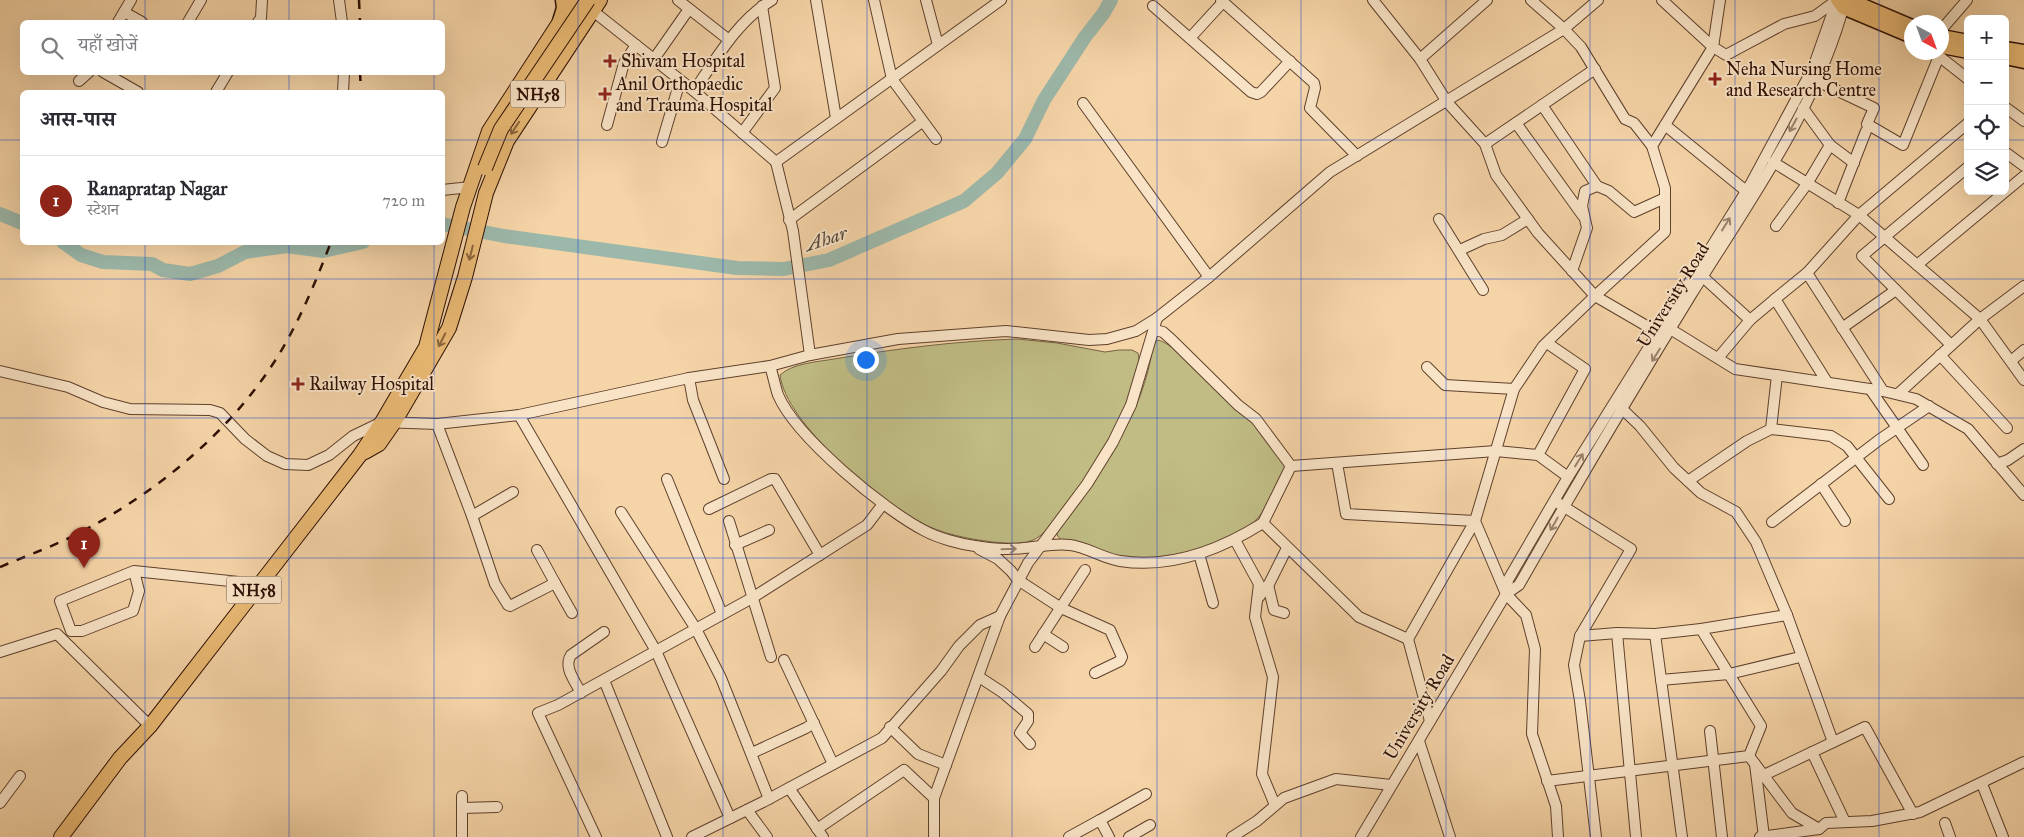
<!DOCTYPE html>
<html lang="hi">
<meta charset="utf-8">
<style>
:root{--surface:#fff;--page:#f2f2f3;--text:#2b2b33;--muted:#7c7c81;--line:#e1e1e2;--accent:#8f2418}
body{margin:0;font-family:"IM FELL Great Primer","Noto Serif Devanagari",serif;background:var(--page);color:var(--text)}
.controls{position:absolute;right:15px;top:15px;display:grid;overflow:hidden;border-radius:8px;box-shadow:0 5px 20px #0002}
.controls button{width:45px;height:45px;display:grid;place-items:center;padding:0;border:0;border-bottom:1px solid var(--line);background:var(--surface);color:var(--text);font:25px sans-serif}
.compass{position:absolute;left:1904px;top:15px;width:45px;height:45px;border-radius:50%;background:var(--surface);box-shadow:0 5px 20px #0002;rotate:139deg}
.you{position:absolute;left:865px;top:359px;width:18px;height:18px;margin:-12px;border:4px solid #fff;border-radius:50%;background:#1a73e8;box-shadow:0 0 0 8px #1a73e833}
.badge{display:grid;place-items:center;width:32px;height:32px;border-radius:50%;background:var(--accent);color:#fff;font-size:16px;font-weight:700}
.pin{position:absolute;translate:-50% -41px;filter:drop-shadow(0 1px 2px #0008)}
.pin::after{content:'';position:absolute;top:26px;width:18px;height:15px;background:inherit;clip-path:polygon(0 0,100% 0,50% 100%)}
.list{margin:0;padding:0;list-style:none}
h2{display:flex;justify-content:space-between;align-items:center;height:65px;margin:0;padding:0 20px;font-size:21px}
h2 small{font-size:16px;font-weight:400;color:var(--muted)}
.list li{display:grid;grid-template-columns:32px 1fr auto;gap:15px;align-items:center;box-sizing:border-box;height:90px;padding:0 20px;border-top:1px solid var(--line)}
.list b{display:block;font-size:19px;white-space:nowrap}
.list p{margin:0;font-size:16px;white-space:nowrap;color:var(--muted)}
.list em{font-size:16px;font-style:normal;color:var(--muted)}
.icon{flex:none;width:28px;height:28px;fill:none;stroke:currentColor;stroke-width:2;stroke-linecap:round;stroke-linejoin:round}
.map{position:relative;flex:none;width:2024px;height:837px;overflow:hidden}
.search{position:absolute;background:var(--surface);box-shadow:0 5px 20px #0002;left:20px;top:20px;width:425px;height:55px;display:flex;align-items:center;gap:12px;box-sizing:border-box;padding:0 18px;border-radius:8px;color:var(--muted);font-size:19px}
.panel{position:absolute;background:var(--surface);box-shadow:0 5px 20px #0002;left:20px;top:90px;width:425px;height:155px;border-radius:8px}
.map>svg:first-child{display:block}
</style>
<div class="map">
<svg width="2024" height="837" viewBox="0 0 2024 837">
<rect width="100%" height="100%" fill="#f5d4a7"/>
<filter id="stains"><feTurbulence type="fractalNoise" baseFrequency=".004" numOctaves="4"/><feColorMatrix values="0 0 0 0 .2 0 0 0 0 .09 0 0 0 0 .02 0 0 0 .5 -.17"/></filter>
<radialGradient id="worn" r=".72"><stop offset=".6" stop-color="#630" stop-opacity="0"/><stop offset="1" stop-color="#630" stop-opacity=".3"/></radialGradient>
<!-- green -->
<g fill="#c0bc84" stroke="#766544">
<path d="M1017,339L1057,343L1105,352L1119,350H1132L1138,353C1144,377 1119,426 1105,447C1088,472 1061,522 1037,538C1024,546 1007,543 993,542C969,539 941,534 920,522C878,499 786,424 780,375C793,363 817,362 834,359C894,349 956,341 1017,339Z"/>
<path d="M1158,340C1175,343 1240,406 1254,422C1266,435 1275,451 1285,466C1278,488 1268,509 1251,525C1229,545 1161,562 1131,559C1107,556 1084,547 1061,540L1057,535L1058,529C1099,475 1144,415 1153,345Z"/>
</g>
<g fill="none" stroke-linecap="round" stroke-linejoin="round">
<!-- river -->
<g stroke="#9cb8aa" stroke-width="14">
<path d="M0,214L22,223"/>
<path d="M442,224L504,236L737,268L784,269L829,260L964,201L997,173L1025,139L1044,100L1085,37L1103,14L1111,0"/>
<path d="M63,242L81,255L103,262L152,264L163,270L190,274L218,266L245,252L287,246L323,251L363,242"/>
</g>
<!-- minor casing -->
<g stroke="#5f402c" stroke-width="12">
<g id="minor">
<path d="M339,0L342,22"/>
<path d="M678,0L729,40"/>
<path d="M816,0L836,118"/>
<path d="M874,0L892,79L936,139"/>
<path d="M926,0L938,45"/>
<path d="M1221,0L1314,83L1315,88L1310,108L1357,156"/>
<path d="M1373,0L1420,59"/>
<path d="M1487,0L1420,59L1447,102L1485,144L1496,175L1538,233L1595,296L1543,346L1514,389L1475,521L1506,594L1526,615L1535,649L1532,734L1556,806L1558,837"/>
<path d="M1531,0L1564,29L1581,47L1625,119L1634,123L1652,146"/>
<path d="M1662,0L1713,47L1726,55L1784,24L1815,16L1837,0"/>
<path d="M1153,6L1251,92L1257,94L1261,92L1290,61"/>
<path d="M593,11L694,91L776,162L1001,0"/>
<path d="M124,12L142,22"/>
<path d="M118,22L131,0"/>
<path d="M188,22L201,0"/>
<path d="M258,22L261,18L262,0"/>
<path d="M1942,29L1967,0"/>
<path d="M1190,38L1223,2"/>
<path d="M1935,53L1968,79"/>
<path d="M654,59L689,9"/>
<path d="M103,72L138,92"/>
<path d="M79,81L89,72"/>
<path d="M1817,81L1874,108L1867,124L1903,145L1939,56"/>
<path d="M694,91C716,59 738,20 772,0"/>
<path d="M216,92L228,72"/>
<path d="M343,92L344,72"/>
<path d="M1083,103L1209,277"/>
<path d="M1542,105L1597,186"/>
<path d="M2005,107L2024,121"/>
<path d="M1803,108L1830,145L1854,163"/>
<path d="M1516,123L1583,216"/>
<path d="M607,125L624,63L636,45"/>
<path d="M1665,125L1746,191"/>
<path d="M742,133L775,88L762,6"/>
<path d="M662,142L680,81"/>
<path d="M1485,144L1595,69"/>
<path d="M2005,152L2024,166"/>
<path d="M776,162L793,231L810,355"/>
<path d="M1773,162L1859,215L1980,319L2024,380"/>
<path d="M442,190L471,187"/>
<path d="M1838,203L1866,131"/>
<path d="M1439,219L1483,290"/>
<path d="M789,220L922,122"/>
<path d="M1776,226L1807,184L1830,145"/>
<path d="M1460,250L1484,239L1502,235L1528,219"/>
<path d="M1917,265L2024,176"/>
<path d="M1572,271L1587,228L1582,206L1585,191L1597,186L1609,191L1634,212L1665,198"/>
<path d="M1807,273L1859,215L1968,123"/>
<path d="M1703,277L1750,320"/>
<path d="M1667,327L1735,369L1883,391L1916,399L1968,429L2024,495"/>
<path d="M1842,328L1896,290"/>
<path d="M1154,330L1163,332L1172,340L1238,405L1256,419L1291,466L1263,523L1359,617L1408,639"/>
<path d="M1657,332L1595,296L1665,232V188L1652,146L1713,47L1720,0"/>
<path d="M1951,345L1862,256L1968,167"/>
<path d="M1940,355L2007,428"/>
<path d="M1718,358L1750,320L1775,299"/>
<path d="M2011,361L2024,350"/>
<path d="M770,366C773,375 775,386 778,395C796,437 884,510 925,531C938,538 960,544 975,546C992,549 1008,550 1024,548C1040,547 1053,543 1070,545C1087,547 1102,558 1120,561C1171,569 1220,550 1263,523"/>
<path d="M1427,367L1445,385L1514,389"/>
<path d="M0,371L68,387L103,402L130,409L210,410L220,413L245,439L267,456L285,464L308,465L329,455L353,436L382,422L437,424L519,415L689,378L770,366L810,355L898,339L1006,331L1089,340L1107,339L1136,331L1157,318L1209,277L1330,172L1564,29L1598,0"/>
<path d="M689,378L693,400L724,479"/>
<path d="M1827,382L1775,299L1807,273L1883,391"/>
<path d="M1870,389L1923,465"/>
<path d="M1898,394L1980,319L2024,286"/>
<path d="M1618,405L1640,426L1674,468L1701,493L1736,512L1756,542L1787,615"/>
<path d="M519,415L656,651L730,818"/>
<path d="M437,424L472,516L495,584L508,605L510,606L555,583L572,613"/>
<path d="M1771,429L1777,375"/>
<path d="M1538,455L1585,369L1547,343"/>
<path d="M1337,463L1346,514L1475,521L1408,639L1430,721"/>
<path d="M1997,464L2008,460L2024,449"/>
<path d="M1291,466L1496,451L1538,455L1568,477"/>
<path d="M667,479L722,614"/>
<path d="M1688,481L1747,441L1771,429L1831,436L1847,446L1889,499"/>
<path d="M1821,484L1845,521"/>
<path d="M1558,503L1631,549L1580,636L1617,633"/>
<path d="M709,509L771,479H775L820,555"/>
<path d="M621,512L696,629L721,678L769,799"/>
<path d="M472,516L513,492"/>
<path d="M729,521L771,657"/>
<path d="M1772,522L1879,440L1929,406"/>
<path d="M1235,540L1259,584L1255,617L1273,677L1262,774L1275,805"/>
<path d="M735,545L769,530"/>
<path d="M979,549L998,559L1011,571L1018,580L1061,608L1110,630L1122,657L1120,661L1095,673"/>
<path d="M537,550L555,583"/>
<path d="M1199,554L1213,603"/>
<path d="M134,571L139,591L133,611L82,631H71L60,601L134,571L258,584"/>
<path d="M1268,585L1274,610L1284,613"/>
<path d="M1506,594L1519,585C1575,487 1632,391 1691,295C1748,203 1818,107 1845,1"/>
<path d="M1259,597L1269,584L1287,548"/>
<path d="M1701,629L1787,615L1833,742"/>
<path d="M1043,634L1063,647"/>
<path d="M1580,636L1574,665L1580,701L1596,837"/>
<path d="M1035,647L1085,570"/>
<path d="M0,652L57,634L150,726"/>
<path d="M784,660L833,764"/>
<path d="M979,677L1002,692L1028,714V721L1020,733L1030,744"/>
<path d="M604,680L667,837"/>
<path d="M1661,680L1729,674L1800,657"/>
<path d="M581,693C575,681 563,667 571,655L604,632"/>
<path d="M890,727L918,754L946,765"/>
<path d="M1710,731L1722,837"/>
<path d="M1419,741L1450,837"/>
<path d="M1812,752L1845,822"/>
<path d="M752,753L806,728L814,723"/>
<path d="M1755,764L1764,837"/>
<path d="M1764,775L1865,727L1913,814"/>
<path d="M1547,781L1749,756L1792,813L1819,829"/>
<path d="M1982,784L2003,837"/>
<path d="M789,788L823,837"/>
<path d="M462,796V837"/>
<path d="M0,803L20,776"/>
<path d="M462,808L497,807"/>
<path d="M747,810L767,837"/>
<path d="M1100,820L1146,794"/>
<path d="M1945,823L1950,837"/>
<path d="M817,829L904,770L934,798"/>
<path d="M596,837L538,713L558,705L752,598L867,525L883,504"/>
<path d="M692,837L763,802L882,738L941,671L959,646L980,625L1000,616"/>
<path d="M934,837V798L1000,616L1028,563L1087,484L1113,442L1131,405L1157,318"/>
<path d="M1069,837L1100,820L1109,837"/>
<path d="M1129,837L1150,825"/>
<path d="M1232,837L1257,821L1284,798L1336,779L1391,785"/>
<path d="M1361,837L1506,594L1508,580L1568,477L1750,185L1813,68L1837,0"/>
<path d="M1636,837L1617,633L1655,634"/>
<path d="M1682,837L1655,634L1701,629L1761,726L1749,756"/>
<path d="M1760,837L1819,829L1826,823L1872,821L1920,812L2024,762"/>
</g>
</g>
<!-- major casing -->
<g stroke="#2d0e03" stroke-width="15">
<g id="major">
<path d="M1837,0L1843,8L1912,37"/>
<path d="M1851,0L1912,26"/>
<path d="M559,21L563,8L562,0"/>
<path d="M1942,36L1968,41"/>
<path d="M1942,47L1968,52"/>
<path d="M2005,48L2024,51"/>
<path d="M2005,58L2024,62"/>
</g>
</g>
<!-- highway casing -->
<g stroke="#2d0e03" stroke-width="16">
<g id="highway">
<path d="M365,452L379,444L395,421L449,328L465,277L486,193L507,141L600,0"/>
<path d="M61,837L120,758L150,726L360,455L382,422L426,347L463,207L489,131L574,0"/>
</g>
</g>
<!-- minor -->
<use href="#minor" stroke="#f8e3c6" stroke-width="10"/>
<!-- major -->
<use href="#major" stroke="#eaba74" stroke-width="12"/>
<!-- highway -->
<use href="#highway" stroke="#eaba74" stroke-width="14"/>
<!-- rail -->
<g stroke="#2d0e03" stroke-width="2.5" stroke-dasharray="9 9" stroke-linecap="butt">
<path d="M359,0L360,22"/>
<path d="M360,72L361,92"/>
<path d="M0,567C28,555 57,545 83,531C160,490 232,430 278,356C300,320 316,281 331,242"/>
</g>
<!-- highway-bridge casing -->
<g stroke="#2d0e03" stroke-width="16" stroke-linecap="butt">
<path id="highway-bridge" d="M485,168L501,129L588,0"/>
</g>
<!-- highway-bridge -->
<use href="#highway-bridge" stroke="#eaba74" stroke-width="14"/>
</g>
<!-- one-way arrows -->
<defs><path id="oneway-shaft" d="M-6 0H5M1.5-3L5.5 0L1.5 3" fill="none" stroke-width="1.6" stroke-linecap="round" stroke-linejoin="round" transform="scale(1.25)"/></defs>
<g stroke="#9d836e">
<use href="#oneway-shaft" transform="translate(1793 125) rotate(119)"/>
<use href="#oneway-shaft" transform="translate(1726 224) rotate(-58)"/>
<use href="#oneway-shaft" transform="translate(1656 355) rotate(122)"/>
<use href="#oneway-shaft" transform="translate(1579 460) rotate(-58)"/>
<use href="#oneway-shaft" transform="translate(1554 524) rotate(120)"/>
<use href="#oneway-shaft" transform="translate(1009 549) rotate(-2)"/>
</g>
<g stroke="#8c643c">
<use href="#oneway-shaft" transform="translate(515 128) rotate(124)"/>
<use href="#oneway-shaft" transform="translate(471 253) rotate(104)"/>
<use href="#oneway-shaft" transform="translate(442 340) rotate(117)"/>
</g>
<!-- grid -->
<path fill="none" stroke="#1d4ed8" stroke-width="1" stroke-opacity="0.55" d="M145,0V22M289,0V22M434,0V22M578,0V837M723,0V837M867,0V837M1012,0V837M1157,0V837M1301,0V837M1446,0V837M1590,0V837M1735,0V837M1879,0V837M145,72V92M289,72V92M434,72V92M0,140H22M442,140H1968M2005,140H2024M145,242V837M289,242V837M434,242V837M0,279H2024M0,418H2024M0,558H2024M0,698H2024"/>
<!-- markers -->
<g fill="#8f2418" stroke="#f8e3c6" stroke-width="2">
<path d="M607.5 53.5h5v5h5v5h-5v5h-5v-5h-5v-5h5z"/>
<path d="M1712.5 71.5h5v5h5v5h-5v5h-5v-5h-5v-5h5z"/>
<path d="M602.5 86.5h5v5h5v5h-5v5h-5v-5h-5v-5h5z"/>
<path d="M295.5 376.5h5v5h5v5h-5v5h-5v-5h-5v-5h5z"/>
</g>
<g text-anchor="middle" stroke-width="4" stroke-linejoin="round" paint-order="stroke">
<!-- shield labels -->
<g fill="#f8e3c6" stroke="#6a4e3e" stroke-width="1">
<rect x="510.5" y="80.5" width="55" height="27" rx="4"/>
<rect x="226.5" y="576.5" width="55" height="27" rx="4"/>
</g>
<g font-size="16" font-weight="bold" fill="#2d0e03">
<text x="538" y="100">NH58</text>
<text x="254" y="596">NH58</text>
</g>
<!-- poi labels -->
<g font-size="18" fill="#2d0e03" stroke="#f8e3c6" text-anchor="start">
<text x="621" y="67">Shivam Hospital</text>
<text x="1726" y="75">Neha Nursing Home<tspan x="1726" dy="21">and Research Centre</tspan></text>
<text x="616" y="90">Anil Orthopaedic<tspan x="616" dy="21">and Trauma Hospital</tspan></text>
<text x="309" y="390">Railway Hospital</text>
</g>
<!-- street labels -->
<g font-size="18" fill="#2d0e03" stroke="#f8e3c6">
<text transform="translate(1673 295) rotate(-58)" y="6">University Road</text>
<text transform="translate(1419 707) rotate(-59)" y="6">University Road</text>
</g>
<!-- water labels -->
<g font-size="19" font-style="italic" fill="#544a3d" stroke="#f8e3c6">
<text transform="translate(826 238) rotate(-18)" y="7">Ahar</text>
</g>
</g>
<rect width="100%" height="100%" filter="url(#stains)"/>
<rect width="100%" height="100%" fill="url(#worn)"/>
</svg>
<div class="controls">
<button>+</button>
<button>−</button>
<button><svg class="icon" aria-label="locate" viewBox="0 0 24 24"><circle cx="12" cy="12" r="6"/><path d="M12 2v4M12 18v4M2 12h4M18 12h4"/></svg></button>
<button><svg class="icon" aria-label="layers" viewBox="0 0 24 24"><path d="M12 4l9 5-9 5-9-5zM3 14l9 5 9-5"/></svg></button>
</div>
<svg class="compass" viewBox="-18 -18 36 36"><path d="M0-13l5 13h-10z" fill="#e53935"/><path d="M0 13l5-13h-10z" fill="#7c7c81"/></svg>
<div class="you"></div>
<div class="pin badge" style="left:84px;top:568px">1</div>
<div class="search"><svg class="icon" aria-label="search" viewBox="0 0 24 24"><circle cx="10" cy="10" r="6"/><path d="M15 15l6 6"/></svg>यहाँ खोजें</div>
<section class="panel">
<h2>आस-पास<small></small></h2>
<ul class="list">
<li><span class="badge">1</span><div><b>Ranapratap Nagar</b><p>स्टेशन</p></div><em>720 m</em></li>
</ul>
</section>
</div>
